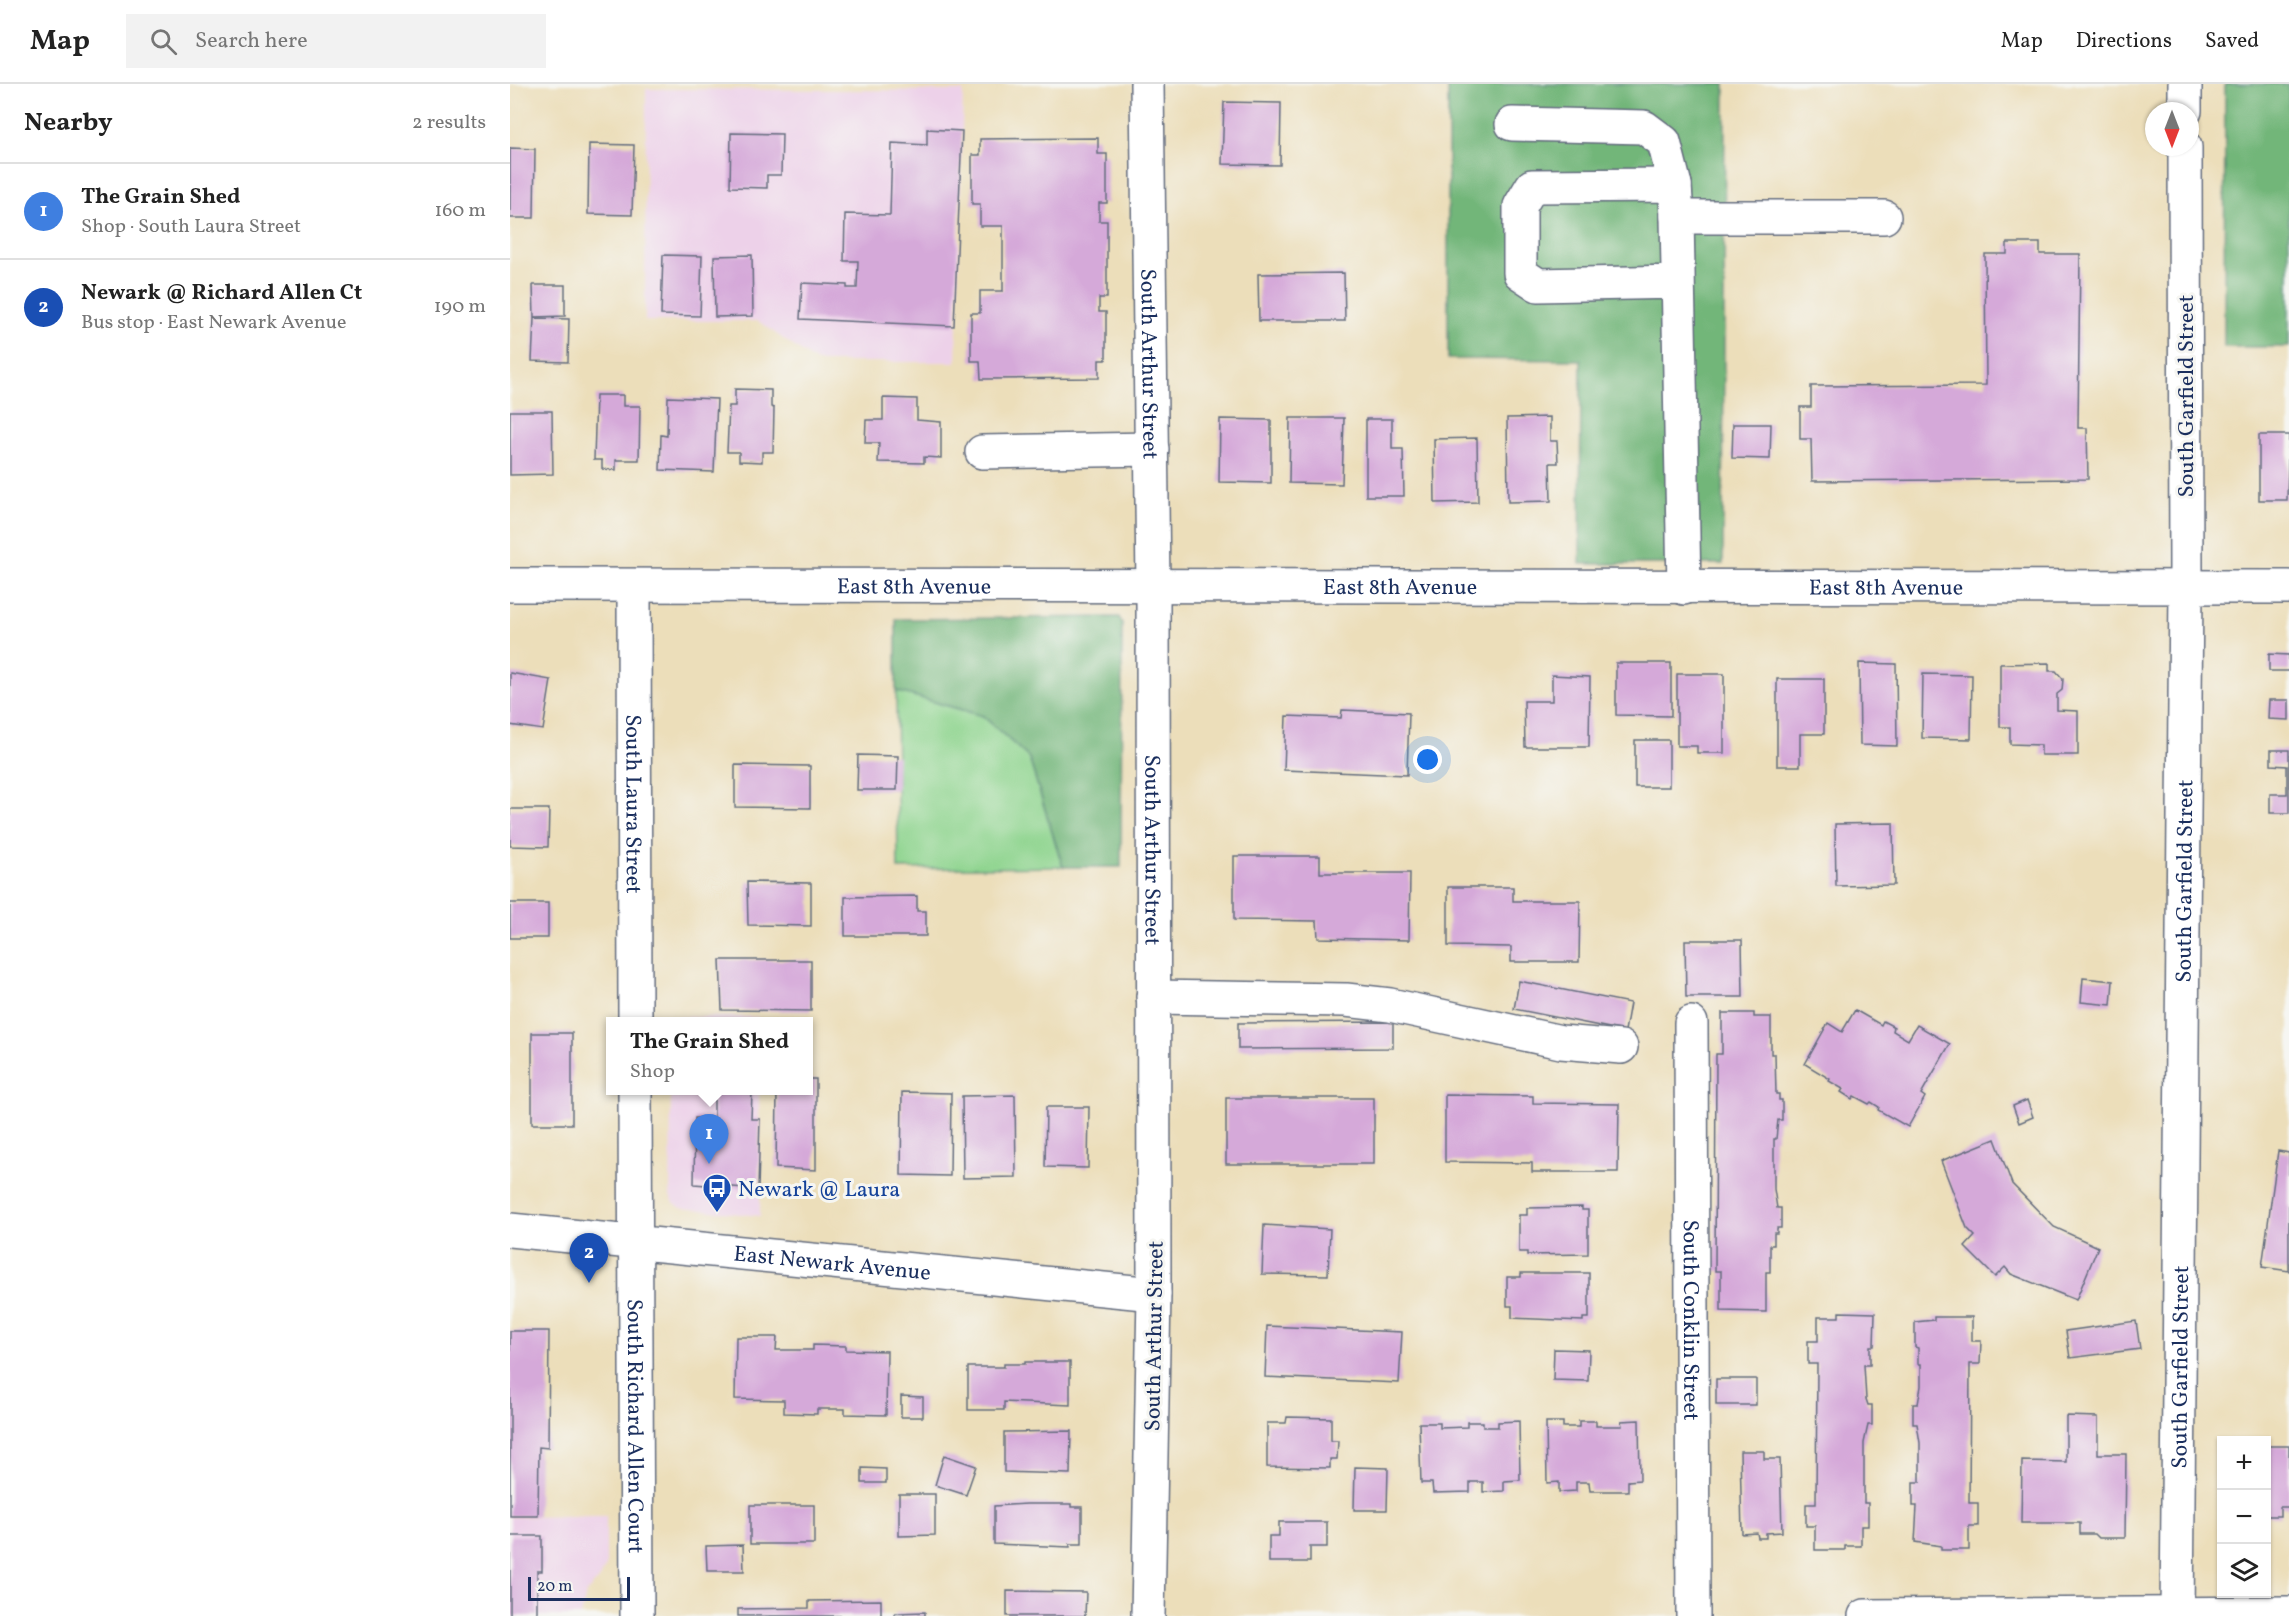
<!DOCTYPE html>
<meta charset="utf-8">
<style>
:root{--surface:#fff;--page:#f2f2f2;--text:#222;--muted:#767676;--line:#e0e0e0;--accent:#ea580c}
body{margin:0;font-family:Vollkorn,serif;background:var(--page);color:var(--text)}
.controls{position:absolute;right:18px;bottom:18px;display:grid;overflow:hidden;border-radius:0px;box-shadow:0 2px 4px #0004}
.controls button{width:54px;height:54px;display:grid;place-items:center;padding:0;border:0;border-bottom:2px solid var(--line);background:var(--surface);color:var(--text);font:30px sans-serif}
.compass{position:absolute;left:1635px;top:18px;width:54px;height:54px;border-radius:50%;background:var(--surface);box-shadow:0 2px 4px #0004;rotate:180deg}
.scale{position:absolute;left:18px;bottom:15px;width:102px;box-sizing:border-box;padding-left:6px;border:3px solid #1b2f5e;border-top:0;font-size:16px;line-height:21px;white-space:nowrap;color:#1b2f5e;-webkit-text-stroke:4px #f6f6f2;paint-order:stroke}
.you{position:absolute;left:918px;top:676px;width:21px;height:21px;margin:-15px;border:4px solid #fff;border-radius:50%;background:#1a73e8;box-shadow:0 0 0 9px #1a73e833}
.badge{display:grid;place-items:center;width:39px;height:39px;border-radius:50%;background:var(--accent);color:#fff;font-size:20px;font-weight:700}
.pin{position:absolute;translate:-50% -50px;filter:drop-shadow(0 2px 3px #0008)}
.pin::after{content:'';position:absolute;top:32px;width:21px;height:18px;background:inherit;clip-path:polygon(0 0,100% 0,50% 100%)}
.popup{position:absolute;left:96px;top:933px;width:207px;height:78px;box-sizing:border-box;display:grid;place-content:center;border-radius:0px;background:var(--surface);filter:drop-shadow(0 2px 4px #0005);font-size:20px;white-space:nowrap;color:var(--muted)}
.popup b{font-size:22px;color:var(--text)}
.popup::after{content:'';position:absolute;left:50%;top:100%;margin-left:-12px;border:12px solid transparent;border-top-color:var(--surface)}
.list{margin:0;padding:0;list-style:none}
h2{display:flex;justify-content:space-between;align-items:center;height:78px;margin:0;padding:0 24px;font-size:26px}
h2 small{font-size:20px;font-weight:400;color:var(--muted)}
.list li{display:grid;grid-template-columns:39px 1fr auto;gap:18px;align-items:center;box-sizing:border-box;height:96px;padding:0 24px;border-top:2px solid var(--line)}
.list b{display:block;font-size:22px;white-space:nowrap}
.list p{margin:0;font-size:20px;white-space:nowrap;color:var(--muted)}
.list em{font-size:20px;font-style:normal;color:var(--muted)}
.icon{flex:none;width:33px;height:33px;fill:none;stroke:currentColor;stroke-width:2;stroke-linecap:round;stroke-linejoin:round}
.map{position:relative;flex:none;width:1779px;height:1532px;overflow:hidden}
header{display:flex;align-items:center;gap:36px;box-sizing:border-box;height:84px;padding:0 30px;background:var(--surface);border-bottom:2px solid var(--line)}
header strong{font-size:28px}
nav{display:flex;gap:33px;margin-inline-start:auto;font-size:21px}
.search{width:420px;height:54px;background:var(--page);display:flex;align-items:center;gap:15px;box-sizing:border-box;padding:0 21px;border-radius:0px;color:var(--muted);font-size:22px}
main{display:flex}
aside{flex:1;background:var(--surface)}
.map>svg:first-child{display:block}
</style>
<header>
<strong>Map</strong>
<div class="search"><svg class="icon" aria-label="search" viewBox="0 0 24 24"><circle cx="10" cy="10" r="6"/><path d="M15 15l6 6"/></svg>Search here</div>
<nav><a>Map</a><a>Directions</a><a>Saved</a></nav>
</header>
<main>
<aside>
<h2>Nearby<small>2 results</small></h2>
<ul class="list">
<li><span class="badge" style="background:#3f7fe0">1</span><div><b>The Grain Shed</b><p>Shop · South Laura Street</p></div><em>160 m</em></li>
<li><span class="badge" style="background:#1a4fb4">2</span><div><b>Newark @ Richard Allen Ct</b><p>Bus stop · East Newark Avenue</p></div><em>190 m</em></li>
</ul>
</aside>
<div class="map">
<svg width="1779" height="1532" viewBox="0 0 1779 1532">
<rect width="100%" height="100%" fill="#f6f6f2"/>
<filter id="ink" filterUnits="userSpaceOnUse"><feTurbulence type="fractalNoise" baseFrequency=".0167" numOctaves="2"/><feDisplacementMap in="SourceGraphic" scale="12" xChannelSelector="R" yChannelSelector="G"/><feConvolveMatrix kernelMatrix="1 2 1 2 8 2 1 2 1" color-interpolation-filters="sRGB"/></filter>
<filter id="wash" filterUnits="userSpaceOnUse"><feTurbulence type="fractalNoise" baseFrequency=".008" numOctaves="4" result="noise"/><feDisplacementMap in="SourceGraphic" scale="24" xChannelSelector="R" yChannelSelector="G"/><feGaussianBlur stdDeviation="1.35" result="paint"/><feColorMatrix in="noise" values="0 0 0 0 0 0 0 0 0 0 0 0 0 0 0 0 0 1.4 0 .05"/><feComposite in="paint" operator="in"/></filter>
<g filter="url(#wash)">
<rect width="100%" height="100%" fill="#ecdeba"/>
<!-- built -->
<g fill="#edd1e9">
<path d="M136,5L453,7L446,278H306L248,237H135Z"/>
<rect x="161" y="933" width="87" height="4"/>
<path d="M161,1007H249L250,1132L171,1124L164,1119L160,1112Z"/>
<path d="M96,1432V1482L89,1495L76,1509L71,1532H0V1433Z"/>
</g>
<!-- green -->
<path fill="#8ed48e" stroke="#548276" stroke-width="1.5" d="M386,607L473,632L519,674L553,783L388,785Z"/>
<!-- forest -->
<g fill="#72b679" stroke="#46726c" stroke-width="1.5">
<path d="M938,0H1215L1213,480H1070L1071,276L938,275Z"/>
<path d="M1715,0H1779V263H1714Z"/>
<path d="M609,533L612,539L611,783H553L519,674L473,632L386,607V535Z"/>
</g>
<g id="blocks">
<!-- building -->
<g fill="#d5a9d9">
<path d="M714,18L771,19L770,81L712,80Z"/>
<path d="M417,45L452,47L444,242L290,235L292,199L337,201V204H347L348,177H334L335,130L380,131L382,59L417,61Z"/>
<path d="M221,49L272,50L271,91H257V104L220,103Z"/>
<path d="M588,54V70H597V119H589V137H597V214H589V228H596V276H589V294L471,295L470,277H461V229H470V207H493V142H470V120H462V71H470V55Z"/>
<path d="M79,60L124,61L122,131L78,130Z"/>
<path d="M0,64L25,65L24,134H0Z"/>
<path d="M1497,159H1530V170H1570L1568,344H1577L1578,395L1302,397L1301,355H1290V323H1301V302L1476,301L1475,170H1497Z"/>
<path d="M153,171L192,172L190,232L151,231Z"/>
<path d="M242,171L243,232L205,233L204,172Z"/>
<path d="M834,189L835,237H749L748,190Z"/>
<path d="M23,201H55V232L24,233Z"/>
<path d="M24,234L59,235L58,278L22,277Z"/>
<path d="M225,305L261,306V323L264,324L263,368H252V378L229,377V368H217L219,322H225Z"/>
<path d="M86,311H113V322H130L129,376H106V386L92,385V376H84Z"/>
<path d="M158,313L207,315L204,388L150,386L151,351L157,352Z"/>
<path d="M373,314L407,315V336L431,338V374L414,373V379L368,378L369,359H355L356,336H373Z"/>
<path d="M0,327H42L43,390L0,391Z"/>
<path d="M1040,333V357H1047L1048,379H1040L1041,417L998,418L997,334Z"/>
<path d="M780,334H834L832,400L779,399Z"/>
<path d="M710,335L761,336V399L709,398Z"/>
<path d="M856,335H882V365H893L894,412H856Z"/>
<path d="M1223,340H1261L1260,375L1222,374Z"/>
<path d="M1749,351H1779L1777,416H1749Z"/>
<path d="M967,354L968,418L925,419L924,355Z"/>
<path d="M1759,570L1779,571V587H1759Z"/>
<path d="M1106,579H1161V632L1106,631Z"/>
<path d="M1349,579L1386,580L1387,662L1350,661Z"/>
<path d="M1539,579V587H1546L1553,595L1552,606L1547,610V626L1568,627V671H1531V661L1500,660V643H1490V580Z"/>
<path d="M0,589L41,596L33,646L0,641Z"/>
<path d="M1167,590H1214V669H1187V662H1167Z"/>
<path d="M1413,590L1462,591L1461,655L1412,654Z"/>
<path d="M1042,591L1080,593L1079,663H1015L1014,617H1042Z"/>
<path d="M1267,595H1314V650H1290V682H1267Z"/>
<path d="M1759,616H1779V636L1758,635Z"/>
<path d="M832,626L899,629L897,691L774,686L776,632L831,634Z"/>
<rect x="1125" y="656" width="34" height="47"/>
<path d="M1761,666H1779V729H1760V710H1777V682L1761,681Z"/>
<path d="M348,671L388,672L387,706H347Z"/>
<path d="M225,681L300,682V724L225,723Z"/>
<path d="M0,725H39L38,763L0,762Z"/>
<path d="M1383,739L1384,801L1326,802L1325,740Z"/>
<path d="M724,772H810V789H900L899,856L808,854L807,837L724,836Z"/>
<path d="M237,798L301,799V842L238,841Z"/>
<path d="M938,803H1003V817H1070L1069,878H1001V863L938,862Z"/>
<path d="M407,812V827H416V852H335V813Z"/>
<rect x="0" y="819" width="38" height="35"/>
<path d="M1175,856H1232L1233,913H1176Z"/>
<path d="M210,876H301V927L212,926Z"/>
<path d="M1573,894L1603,897L1601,921L1571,918Z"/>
<path d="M1009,897L1120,919L1115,947L1004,925Z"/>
<path d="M1345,926L1371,941L1373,937L1384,943L1383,947L1398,956L1407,941L1440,960L1411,1010L1415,1013L1398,1043L1368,1026L1369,1023L1361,1018L1359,1020L1344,1012L1342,1015L1331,1008L1333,1005L1319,997L1320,995L1295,980L1318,939L1332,948Z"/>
<path d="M1212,929H1244V933H1261V970H1265L1266,1010H1269V1016H1272V1036H1268L1266,1055H1264V1105L1267,1124H1271V1144H1267V1149H1264V1161H1260V1188H1256V1228L1211,1227V1187H1205L1206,970H1212Z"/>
<path d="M883,938V964L728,965V939Z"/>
<rect x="22" y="949" width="40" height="91"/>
<path d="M298,995H306V1086L266,1084L267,1006H298Z"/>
<path d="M204,1007L242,1008L241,1035H250L248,1105L184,1100L185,1034H204Z"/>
<path d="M392,1008L441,1009L440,1092L391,1091Z"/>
<path d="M505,1011L506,1093L453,1094L452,1012Z"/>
<path d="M935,1011L1023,1012V1019L1109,1020L1108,1088H1022V1079L935,1078Z"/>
<rect x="716" y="1014" width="148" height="66"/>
<path d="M1517,1016L1523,1033L1509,1039L1503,1022Z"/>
<path d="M536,1023H579L578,1084L535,1083Z"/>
<path d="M1485,1055L1502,1100L1544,1143L1588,1163L1566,1216L1501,1190L1495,1183L1485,1193L1455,1163L1465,1152L1457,1144L1431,1077Z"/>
<path d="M1768,1067L1779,1069V1187L1752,1183Z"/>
<path d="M1072,1123V1126H1078V1170L1017,1171V1168H1009V1131H1017V1124Z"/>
<path d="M754,1141L820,1145L818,1191L752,1190Z"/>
<path d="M1011,1189H1079V1234H1073V1237L1002,1234V1222H997V1193H1011Z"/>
<path d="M1329,1228L1365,1229L1364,1262H1360V1281H1354L1356,1315L1358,1321H1362V1341H1358L1354,1359V1419H1358V1442H1351V1462H1335V1466H1305V1442H1296V1420H1306L1307,1280H1298V1257H1308V1233H1329Z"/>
<path d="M1424,1233H1462V1257H1471L1470,1280H1460L1459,1419H1468V1442H1459V1466H1431V1462L1405,1458L1407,1422H1403V1398H1410V1359L1407,1340H1403V1320H1408L1411,1302V1280H1408V1264L1405,1263V1238L1424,1236Z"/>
<path d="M1626,1237L1630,1265L1560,1274L1556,1247Z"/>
<path d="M757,1242L892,1248L889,1299L755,1293Z"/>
<path d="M0,1247H39L38,1364L29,1363L28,1432H0Z"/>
<path d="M226,1253H267L266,1266H303V1261L336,1262V1266L377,1267L376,1331L335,1330V1325H307V1330L274,1329V1316L225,1315Z"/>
<path d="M1044,1265L1079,1266L1078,1297L1043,1296Z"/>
<path d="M515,1278H560V1321L494,1318V1326H458V1283H494V1280H515Z"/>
<rect x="1206" y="1295" width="40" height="26"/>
<path d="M391,1312L413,1313V1333H391Z"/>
<path d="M1556,1332L1588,1333V1370H1616L1615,1454H1589L1585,1450H1570V1439H1511L1512,1377L1556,1378Z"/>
<path d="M777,1333L821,1334V1357H828L827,1375H820V1384L757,1383V1339H776Z"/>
<path d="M1129,1336L1130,1396L1118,1397V1407H1080L1079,1398H1066V1407L1049,1408V1398L1037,1399L1036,1338H1053V1343H1069V1337H1086V1342H1112L1111,1337Z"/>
<path d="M1009,1337L1010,1396L994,1397V1407L973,1408V1398H960V1408L923,1409L922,1399H911L909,1339H930V1344L957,1343V1338H973V1343H988V1338Z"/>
<path d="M561,1347L560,1390L494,1388V1348Z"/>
<path d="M1756,1362H1779V1423H1770V1432H1756Z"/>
<path d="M1230,1367H1254V1375H1270L1272,1448L1256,1449V1454H1248L1247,1449L1232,1450Z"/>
<path d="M434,1371L466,1382L456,1411L425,1401Z"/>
<path d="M845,1383L878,1384L877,1426H844Z"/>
<path d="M352,1384L376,1385V1399H352Z"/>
<path d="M389,1410H425V1451L389,1452Z"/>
<path d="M517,1420H561V1423H572V1460H560V1463L484,1460V1422Z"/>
<rect x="240" y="1421" width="64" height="39"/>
<path d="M769,1438H817V1463H800V1478H759V1452H769Z"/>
<path d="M0,1452H32V1487H27V1532H0Z"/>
<path d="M233,1461L234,1487H197L196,1462Z"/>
<path d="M497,1507L576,1508L575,1532H497Z"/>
<path d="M371,1516V1532H228V1525L299,1524V1517Z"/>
<path d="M415,1528V1532H385V1529Z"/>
</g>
</g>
</g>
<g filter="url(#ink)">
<use href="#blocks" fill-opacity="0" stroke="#646c7e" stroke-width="1.5"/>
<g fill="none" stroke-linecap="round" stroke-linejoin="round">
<!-- minor casing -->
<g stroke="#646c7e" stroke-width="36">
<g id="minor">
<path id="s1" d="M637,0L643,502L644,1210"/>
<path d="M1675,0V27"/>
<path d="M1002,40L1134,43L1154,58L1165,101"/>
<path d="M1167,133H1374"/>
<path d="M1167,198L1028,201L1010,189V122L1022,102L1165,101L1167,133L1174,504"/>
<path d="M472,368L642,365"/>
<path id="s2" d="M0,501L1779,503"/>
<path id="s3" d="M124,502L125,938"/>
<path d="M643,913L836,916L880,921L1051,958L1111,963"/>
<path id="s4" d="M1181,939L1183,1532"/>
<path id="s5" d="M125,1006L127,1532"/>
<path d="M1355,1532L1779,1529"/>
<path id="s6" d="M1667,1532L1676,503L1675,63"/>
</g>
</g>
<!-- major casing -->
<g stroke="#646c7e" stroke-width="36">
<g id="major">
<path id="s7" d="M0,1146L644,1210L638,1532"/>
</g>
</g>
<!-- minor -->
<use href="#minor" stroke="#fff" stroke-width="33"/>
<!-- major -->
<use href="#major" stroke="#fff" stroke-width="33"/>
</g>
</g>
<!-- icons -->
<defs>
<g id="bus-pin" transform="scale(1.5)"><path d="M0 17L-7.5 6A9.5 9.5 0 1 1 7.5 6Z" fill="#1a4fb4" stroke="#f6f6f2"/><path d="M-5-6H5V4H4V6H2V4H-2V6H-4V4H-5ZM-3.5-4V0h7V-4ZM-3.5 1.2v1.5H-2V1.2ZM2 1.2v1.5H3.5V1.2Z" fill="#fff"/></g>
</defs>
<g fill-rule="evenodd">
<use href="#bus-pin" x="207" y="1104"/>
</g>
<g text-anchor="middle" stroke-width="6" stroke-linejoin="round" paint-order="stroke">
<!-- street labels -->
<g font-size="22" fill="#1b2f5e" stroke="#f6f6f2">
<text dy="8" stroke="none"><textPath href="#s1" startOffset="280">South Arthur Street</textPath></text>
<text transform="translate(1675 312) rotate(-90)" y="8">South Garfield Street</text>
<text dy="8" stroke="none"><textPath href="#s2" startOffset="404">East 8th Avenue</textPath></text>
<text dy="8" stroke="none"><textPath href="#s2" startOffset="890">East 8th Avenue</textPath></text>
<text dy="8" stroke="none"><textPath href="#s2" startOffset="1376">East 8th Avenue</textPath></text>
<text dy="8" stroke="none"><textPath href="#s3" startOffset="218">South Laura Street</textPath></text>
<text dy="8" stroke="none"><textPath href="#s1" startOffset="766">South Arthur Street</textPath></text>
<text dy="8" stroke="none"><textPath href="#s6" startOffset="735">South Garfield Street</textPath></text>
<text dy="8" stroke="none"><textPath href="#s7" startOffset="324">East Newark Avenue</textPath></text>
<text dy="8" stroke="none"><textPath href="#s4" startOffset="297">South Conklin Street</textPath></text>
<text transform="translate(643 1252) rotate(-89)" y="8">South Arthur Street</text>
<text dy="8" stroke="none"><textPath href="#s6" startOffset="249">South Garfield Street</textPath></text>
<text dy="8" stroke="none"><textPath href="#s5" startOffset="336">South Richard Allen Court</textPath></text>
</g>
<!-- transit labels -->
<g font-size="22" fill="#164399" stroke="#f6f6f2" text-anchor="start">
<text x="228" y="1112">Newark @ Laura</text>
</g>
</g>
</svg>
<div class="controls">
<button>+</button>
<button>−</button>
<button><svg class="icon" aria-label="layers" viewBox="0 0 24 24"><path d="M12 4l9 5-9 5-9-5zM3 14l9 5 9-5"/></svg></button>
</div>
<svg class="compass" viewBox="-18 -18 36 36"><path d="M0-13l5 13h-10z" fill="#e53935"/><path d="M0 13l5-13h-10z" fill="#767676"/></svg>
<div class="scale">20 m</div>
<div class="you"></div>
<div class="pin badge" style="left:199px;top:1080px;background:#3f7fe0">1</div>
<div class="popup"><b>The Grain Shed</b>Shop</div>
<div class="pin badge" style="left:79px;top:1199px;background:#1a4fb4">2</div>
</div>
</main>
